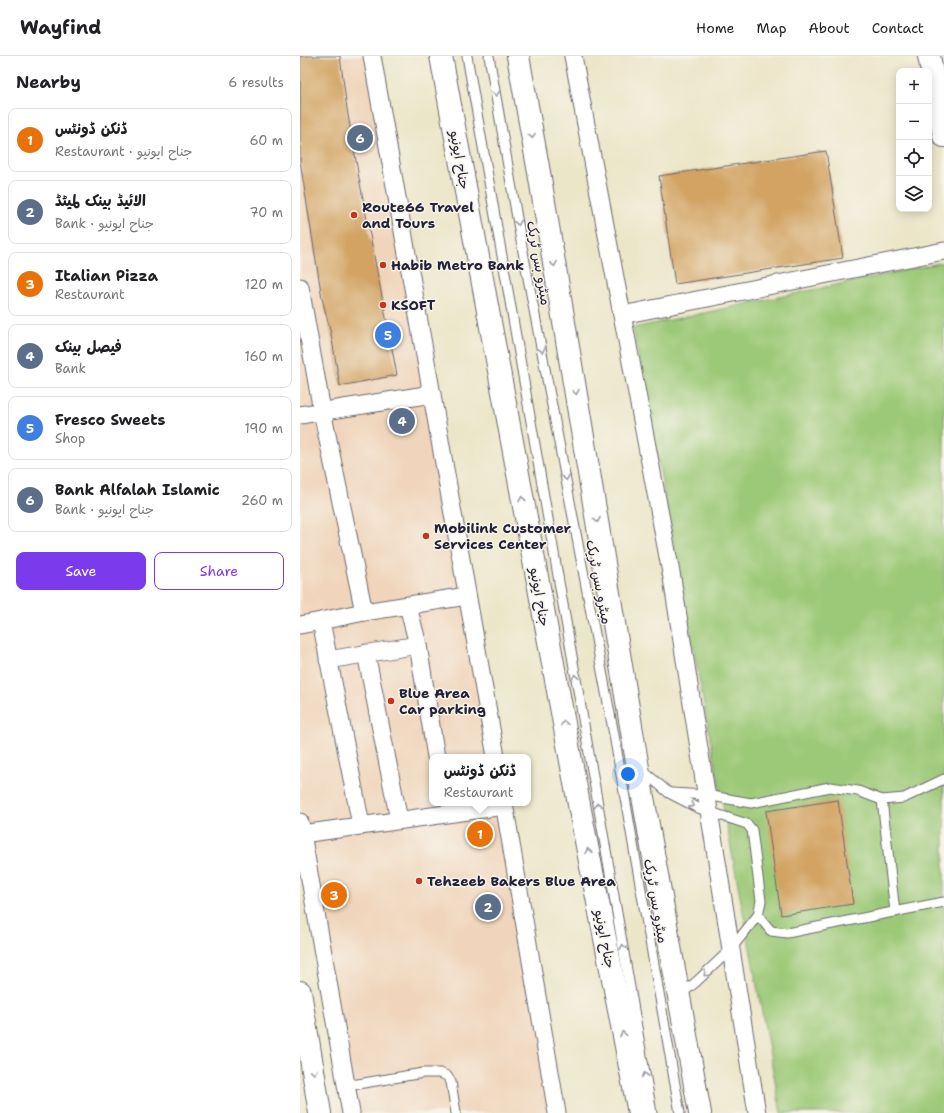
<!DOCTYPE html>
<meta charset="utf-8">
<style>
:root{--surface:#fff;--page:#f2f2f2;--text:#202124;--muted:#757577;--line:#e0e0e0;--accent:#7c3aed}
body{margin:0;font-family:"Shantell Sans","Playpen Sans Arabic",sans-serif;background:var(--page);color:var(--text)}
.controls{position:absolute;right:12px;top:12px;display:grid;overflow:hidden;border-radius:8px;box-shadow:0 2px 10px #0003}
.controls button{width:36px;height:36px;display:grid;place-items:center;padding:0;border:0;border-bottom:1px solid var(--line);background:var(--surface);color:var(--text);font:20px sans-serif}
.you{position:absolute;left:328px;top:718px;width:14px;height:14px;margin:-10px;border:3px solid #fff;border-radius:50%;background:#1a73e8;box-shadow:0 0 0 6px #1a73e833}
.badge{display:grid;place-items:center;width:26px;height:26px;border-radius:50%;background:var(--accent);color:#fff;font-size:13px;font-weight:700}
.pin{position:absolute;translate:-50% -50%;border:2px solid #fff;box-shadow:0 1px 4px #0006}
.popup{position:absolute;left:129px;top:698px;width:102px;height:52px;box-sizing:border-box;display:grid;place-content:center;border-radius:8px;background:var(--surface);filter:drop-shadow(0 1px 3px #0005);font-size:13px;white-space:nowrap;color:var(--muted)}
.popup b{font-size:15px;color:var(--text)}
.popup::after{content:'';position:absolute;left:50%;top:100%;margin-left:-8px;border:8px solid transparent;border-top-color:var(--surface)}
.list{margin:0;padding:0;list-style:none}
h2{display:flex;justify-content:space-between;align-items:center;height:52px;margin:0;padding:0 16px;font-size:17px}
h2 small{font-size:13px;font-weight:400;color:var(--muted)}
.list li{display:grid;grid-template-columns:26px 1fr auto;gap:12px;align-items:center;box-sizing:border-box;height:64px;margin:0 8px 8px;padding:0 8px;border:1px solid var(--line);border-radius:8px}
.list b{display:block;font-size:15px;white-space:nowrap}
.list p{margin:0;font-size:13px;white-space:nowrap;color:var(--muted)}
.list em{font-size:13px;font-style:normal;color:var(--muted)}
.actions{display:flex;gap:8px;padding:12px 16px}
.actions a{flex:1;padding:9px 0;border:1px solid var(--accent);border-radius:8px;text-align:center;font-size:14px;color:var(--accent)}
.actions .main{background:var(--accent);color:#fff}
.icon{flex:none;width:22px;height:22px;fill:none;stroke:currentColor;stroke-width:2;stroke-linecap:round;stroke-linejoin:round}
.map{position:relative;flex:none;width:644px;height:1057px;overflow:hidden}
header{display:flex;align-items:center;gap:24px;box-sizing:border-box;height:56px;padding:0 20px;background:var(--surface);border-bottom:1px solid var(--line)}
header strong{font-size:19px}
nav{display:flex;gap:22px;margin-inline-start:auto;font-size:14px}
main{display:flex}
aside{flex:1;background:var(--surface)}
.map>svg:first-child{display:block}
</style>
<header>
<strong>Wayfind</strong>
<nav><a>Home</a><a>Map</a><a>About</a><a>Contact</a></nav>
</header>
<main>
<aside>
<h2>Nearby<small>6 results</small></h2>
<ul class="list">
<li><span class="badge" style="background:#e8710a">1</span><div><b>ڈنکن ڈونٹس</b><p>Restaurant · جناح ایونیو</p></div><em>60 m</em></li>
<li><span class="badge" style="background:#5c6f8a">2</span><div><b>الائیڈ بینک لمیٹڈ</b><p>Bank · جناح ایونیو</p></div><em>70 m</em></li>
<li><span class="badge" style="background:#e8710a">3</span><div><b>Italian Pizza</b><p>Restaurant</p></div><em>120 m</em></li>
<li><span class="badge" style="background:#5c6f8a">4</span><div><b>فیصل بینک</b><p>Bank</p></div><em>160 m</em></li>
<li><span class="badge" style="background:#3f7fe0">5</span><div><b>Fresco Sweets</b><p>Shop</p></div><em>190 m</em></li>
<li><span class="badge" style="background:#5c6f8a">6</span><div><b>Bank Alfalah Islamic</b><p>Bank · جناح ایونیو</p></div><em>260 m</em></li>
</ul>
<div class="actions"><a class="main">Save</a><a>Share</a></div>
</aside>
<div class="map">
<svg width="644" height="1057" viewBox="0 0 644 1057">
<rect width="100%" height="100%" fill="#f7f3e8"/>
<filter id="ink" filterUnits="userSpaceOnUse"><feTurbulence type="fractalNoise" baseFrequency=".025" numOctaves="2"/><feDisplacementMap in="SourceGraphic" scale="8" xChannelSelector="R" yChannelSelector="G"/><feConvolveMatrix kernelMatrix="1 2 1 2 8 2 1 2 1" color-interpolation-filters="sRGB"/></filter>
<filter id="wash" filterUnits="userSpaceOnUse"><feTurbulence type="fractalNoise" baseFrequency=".012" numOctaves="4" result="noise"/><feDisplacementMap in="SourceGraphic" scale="16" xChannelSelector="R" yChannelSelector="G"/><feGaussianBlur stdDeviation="0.9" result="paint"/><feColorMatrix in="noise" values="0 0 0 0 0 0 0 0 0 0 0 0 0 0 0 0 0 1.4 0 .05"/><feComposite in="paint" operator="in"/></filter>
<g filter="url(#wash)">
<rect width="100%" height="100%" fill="#ece6c9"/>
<!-- built -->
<path fill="#f0d5bc" d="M0,0H72L195,701H132V747H202L256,1057H51L0,767Z"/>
<!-- green -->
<path fill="#9cc977" stroke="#5f7659" d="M644,206V1057H481L333,272Z"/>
<g id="blocks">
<!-- building -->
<g fill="#d2a362">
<path d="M0,0H40L47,53L59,122L97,319L40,330L31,278L22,242L0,105Z"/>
<path d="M526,95L543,202L375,228L359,120Z"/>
<path d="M538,744L553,848L481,859L466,755Z"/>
</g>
</g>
</g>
<g filter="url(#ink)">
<use href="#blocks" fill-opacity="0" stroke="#69676d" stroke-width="1"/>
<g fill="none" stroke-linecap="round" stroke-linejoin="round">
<!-- service casing -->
<g stroke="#69676d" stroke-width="11">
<g id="service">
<path d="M167,0L352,1057"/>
<path d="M189,0L221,185L314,679L380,1057"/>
<path d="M342,714L369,737L398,752L447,768L452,774L461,845L458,859L431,893L396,926L380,939"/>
<path d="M372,737L406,739L451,747L530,731L558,735L582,744L604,742L644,723"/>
<path d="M582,744L595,856"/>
<path d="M458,859L471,875L487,877L644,846"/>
<path d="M46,1030L123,1017H140L147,1020L151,1026L156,1057"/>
</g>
</g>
<!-- minor casing -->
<g stroke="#69676d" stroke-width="19">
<g id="minor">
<path d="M72,0L196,701"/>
<path d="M273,0L372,522L457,1057"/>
<path d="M0,231L22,355L64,556"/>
<path d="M322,259L644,195"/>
<path d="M0,359L132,338"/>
<path d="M108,550L118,589L136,701"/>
<path d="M0,569L21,565"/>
<path d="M66,597L99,764"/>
<path d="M28,604L118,589"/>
<path d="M204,747L257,1057"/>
<path d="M0,766L51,1057"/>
<path d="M61,769L21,565L64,556L167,540"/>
<path d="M2,778L204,750"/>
</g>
</g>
<!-- secondary casing -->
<g stroke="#69676d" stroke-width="24">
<g id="secondary">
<path d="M629,0L644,80"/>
<path d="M0,936L20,1057"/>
</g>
</g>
<!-- primary casing -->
<g stroke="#69676d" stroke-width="24">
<g id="primary">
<path d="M141,0L280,754L339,1057"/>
<path d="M218,0L240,122L341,730L400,1057"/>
</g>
</g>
<!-- service -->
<use href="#service" stroke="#fff" stroke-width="9"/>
<!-- minor -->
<use href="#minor" stroke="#fff" stroke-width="17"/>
<!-- secondary -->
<use href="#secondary" stroke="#fff" stroke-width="22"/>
<!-- primary -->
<use href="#primary" stroke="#fff" stroke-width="22"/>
</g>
<!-- one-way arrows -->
<defs><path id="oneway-chevron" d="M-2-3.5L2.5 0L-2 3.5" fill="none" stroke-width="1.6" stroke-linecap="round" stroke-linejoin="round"/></defs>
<g stroke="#9c9ca7">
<use href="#oneway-chevron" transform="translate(196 38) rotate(80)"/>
<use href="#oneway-chevron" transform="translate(232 80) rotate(80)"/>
<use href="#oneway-chevron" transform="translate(218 167) rotate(80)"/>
<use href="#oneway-chevron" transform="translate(254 208) rotate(81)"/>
<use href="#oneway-chevron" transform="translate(242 294) rotate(79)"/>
<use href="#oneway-chevron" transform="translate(276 336) rotate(81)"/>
<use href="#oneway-chevron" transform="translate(266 422) rotate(79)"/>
<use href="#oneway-chevron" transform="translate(222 443) rotate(-100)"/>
<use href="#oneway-chevron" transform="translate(297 464) rotate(81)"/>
<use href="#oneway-chevron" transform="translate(275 621) rotate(-100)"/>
<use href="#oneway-chevron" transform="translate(264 667) rotate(-100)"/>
<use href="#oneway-chevron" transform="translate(298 749) rotate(-100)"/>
<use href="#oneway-chevron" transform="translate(392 749) rotate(28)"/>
<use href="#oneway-chevron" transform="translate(288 795) rotate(-101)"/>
<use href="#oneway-chevron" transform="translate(323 891) rotate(-100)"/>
<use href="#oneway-chevron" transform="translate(406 918) rotate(136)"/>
<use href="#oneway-chevron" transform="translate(323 978) rotate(-101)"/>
<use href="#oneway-chevron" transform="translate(14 1016) rotate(81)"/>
<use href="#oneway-chevron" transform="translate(345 1019) rotate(-100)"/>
</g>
</g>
<!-- markers -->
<g fill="#c8321e" stroke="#f7f3e8" stroke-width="1.5">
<circle cx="54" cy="159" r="4"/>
<circle cx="83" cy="209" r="4"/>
<circle cx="83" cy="249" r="4"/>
<circle cx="126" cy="480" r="4"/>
<circle cx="91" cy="645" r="4"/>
<circle cx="119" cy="825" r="4"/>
</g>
<g text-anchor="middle" stroke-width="3" stroke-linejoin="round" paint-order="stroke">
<!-- street labels -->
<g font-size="14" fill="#22223b" stroke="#f7f3e8">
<text transform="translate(160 104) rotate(80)" y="5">جناح ایونیو</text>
<text transform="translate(239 207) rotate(80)" y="5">میٹرو بس ٹریک</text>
<text transform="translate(299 526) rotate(79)" y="5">میٹرو بس ٹریک</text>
<text transform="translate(240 541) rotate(80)" y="5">جناح ایونیو</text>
<text transform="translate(356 845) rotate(80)" y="5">میٹرو بس ٹریک</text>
<text transform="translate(305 883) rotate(79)" y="5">جناح ایونیو</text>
</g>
<!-- poi labels -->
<g font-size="14" font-weight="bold" fill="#22223b" stroke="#f7f3e8" text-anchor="start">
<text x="62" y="156">Route66 Travel<tspan x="62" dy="16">and Tours</tspan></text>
<text x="91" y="214">Habib Metro Bank</text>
<text x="91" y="254">KSOFT</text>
<text x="134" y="477">Mobilink Customer<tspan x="134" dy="16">Services Center</tspan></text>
<text x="99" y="642">Blue Area<tspan x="99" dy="16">Car parking</tspan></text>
<text x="127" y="830">Tehzeeb Bakers Blue Area</text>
</g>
</g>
</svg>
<div class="controls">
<button>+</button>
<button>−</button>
<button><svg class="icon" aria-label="locate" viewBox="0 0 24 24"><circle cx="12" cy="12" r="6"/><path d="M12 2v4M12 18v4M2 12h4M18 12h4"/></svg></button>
<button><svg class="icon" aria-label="layers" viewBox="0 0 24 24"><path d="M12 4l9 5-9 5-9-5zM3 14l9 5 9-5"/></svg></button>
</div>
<div class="you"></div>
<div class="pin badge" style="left:180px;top:778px;background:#e8710a">1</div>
<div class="popup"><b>ڈنکن ڈونٹس</b>Restaurant</div>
<div class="pin badge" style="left:188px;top:851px;background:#5c6f8a">2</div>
<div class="pin badge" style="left:34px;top:839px;background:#e8710a">3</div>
<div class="pin badge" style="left:102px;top:365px;background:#5c6f8a">4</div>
<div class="pin badge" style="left:88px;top:279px;background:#3f7fe0">5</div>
<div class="pin badge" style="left:60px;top:82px;background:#5c6f8a">6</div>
</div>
</main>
